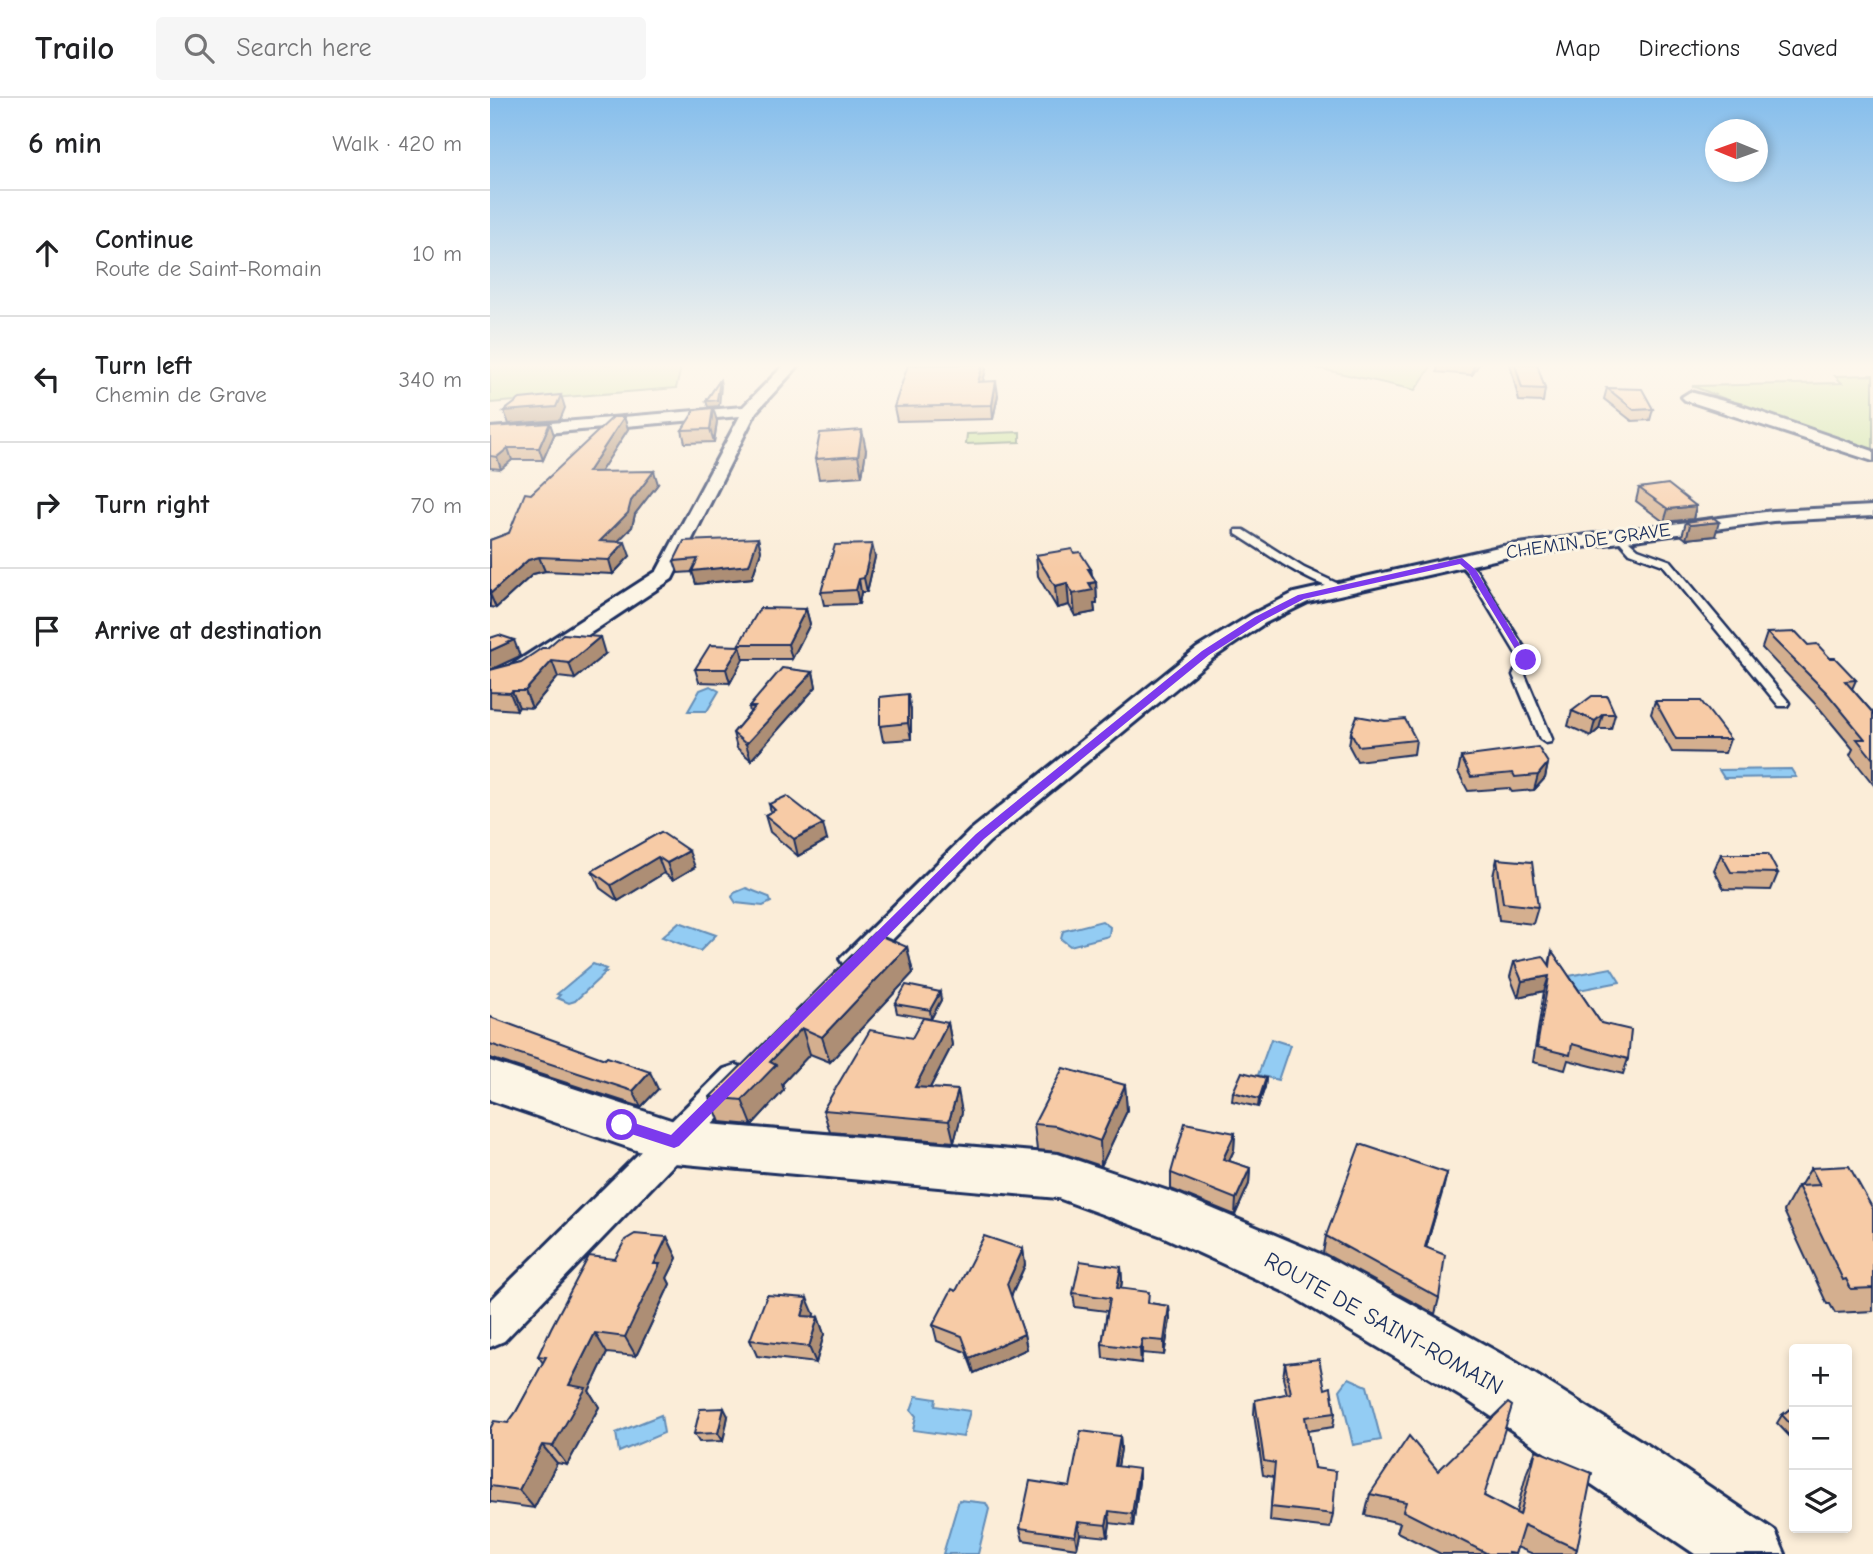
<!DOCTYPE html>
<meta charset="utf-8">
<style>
:root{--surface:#fff;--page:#f6f6f6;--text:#202124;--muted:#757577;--line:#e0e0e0}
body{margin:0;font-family:"Comic Neue",sans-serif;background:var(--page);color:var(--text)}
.controls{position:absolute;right:21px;bottom:21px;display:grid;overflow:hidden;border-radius:7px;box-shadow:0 4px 10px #0003}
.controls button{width:63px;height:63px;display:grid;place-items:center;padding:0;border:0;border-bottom:2px solid var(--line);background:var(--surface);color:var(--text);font:35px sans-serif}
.compass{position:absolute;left:1215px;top:21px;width:63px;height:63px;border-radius:50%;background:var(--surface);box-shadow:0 4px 10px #0003;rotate:271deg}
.stop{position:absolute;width:21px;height:21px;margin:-16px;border:5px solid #7c3aed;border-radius:50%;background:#fff}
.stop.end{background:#7c3aed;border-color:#fff;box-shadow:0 2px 7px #0008}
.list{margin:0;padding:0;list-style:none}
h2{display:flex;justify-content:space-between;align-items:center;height:91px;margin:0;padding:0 28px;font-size:30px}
h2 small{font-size:23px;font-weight:400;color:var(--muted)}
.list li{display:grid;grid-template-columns:46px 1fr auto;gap:21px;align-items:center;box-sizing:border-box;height:126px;padding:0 28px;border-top:2px solid var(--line)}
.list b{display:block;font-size:26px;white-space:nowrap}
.list p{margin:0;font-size:23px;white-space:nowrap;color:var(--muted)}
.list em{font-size:23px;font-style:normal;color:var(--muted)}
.icon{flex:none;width:38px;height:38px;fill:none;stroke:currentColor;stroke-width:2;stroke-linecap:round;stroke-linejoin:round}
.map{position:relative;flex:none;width:1383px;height:1456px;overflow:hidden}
header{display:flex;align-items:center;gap:42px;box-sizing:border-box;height:98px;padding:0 35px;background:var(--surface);border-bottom:2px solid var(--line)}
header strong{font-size:33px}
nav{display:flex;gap:38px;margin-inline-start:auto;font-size:24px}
.search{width:490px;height:63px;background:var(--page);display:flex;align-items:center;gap:18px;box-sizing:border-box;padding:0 24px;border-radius:7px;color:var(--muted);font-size:26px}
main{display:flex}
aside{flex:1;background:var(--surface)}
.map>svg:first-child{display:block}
</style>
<header>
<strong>Trailo</strong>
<div class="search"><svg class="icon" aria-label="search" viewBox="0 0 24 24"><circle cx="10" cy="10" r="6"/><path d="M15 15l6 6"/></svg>Search here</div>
<nav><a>Map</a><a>Directions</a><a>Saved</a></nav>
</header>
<main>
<aside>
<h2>6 min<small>Walk · 420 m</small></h2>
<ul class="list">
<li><svg class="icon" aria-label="ahead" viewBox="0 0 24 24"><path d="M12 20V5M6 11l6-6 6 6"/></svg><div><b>Continue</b><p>Route de Saint-Romain</p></div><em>10 m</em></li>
<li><svg class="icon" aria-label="left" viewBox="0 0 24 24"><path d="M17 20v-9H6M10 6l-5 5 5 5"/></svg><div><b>Turn left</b><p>Chemin de Grave</p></div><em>340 m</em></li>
<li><svg class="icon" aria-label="right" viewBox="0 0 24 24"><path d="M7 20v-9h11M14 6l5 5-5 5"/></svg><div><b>Turn right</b></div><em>70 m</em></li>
<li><svg class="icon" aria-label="arrive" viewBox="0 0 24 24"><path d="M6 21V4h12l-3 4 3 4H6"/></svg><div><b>Arrive at destination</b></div></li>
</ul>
</aside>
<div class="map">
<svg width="1383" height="1456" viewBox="0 0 1383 1456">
<rect width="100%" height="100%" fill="#fbedd8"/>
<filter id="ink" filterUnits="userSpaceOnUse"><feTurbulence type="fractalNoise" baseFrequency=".0143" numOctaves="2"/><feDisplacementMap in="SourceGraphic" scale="14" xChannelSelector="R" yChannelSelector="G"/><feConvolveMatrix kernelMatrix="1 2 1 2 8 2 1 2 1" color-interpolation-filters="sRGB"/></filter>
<g filter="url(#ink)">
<!-- green -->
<g fill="#c4e29a" stroke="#70887c" stroke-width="2">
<path d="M0,266H192L186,290L0,305Z"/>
<path d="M809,266H943L925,292Z"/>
<path d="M1383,277V352L1295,324L1202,288L1352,285L1345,278Z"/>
<path d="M530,334V344L476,346L477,336Z"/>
</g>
<!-- water -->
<g fill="#93ccf3" stroke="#638db7" stroke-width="2">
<path d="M220,588L229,593L217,613H198L210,592Z"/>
<path d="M1301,671L1306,679L1234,680L1229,672Z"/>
<path d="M256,790L279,799L281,804L273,808L246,805L242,799L244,795Z"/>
<path d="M612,823L620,829L619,838L580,848L571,841L573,833Z"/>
<path d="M189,824L226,837L210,853L172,839Z"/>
<path d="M103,866L116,871L113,874H116L85,903L79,905L67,900L70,897L67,896Z"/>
<path d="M1121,870L1130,884L1089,892L1079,878Z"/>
<path d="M781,941L800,947L788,982L768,977Z"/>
<path d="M859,1280L877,1288L891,1342L863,1347L850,1292Z"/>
<path d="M426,1298L446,1301L445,1308L480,1313L473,1339L423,1332L426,1318L421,1312Z"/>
<path d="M171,1317L174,1335L129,1354L126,1335Z"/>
<path d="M469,1402L496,1405L499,1411L488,1456H453Z"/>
</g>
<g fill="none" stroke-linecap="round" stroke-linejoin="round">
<!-- lane casing -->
<g stroke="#1b2f5e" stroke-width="5">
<g id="lane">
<path d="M746,432H754L814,470L855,489L854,491C829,494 769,450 746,436Z"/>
<path d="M1129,434L1148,451L1181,463L1297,602L1299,605L1297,608H1289L1173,467L1140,455L1124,437Z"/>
<path d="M972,460L986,472L1042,562L1035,577L1062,641L1061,644L1056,645L1050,641L1023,577L1030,562L977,474L967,463Z"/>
</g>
</g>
<!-- street casing -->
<g stroke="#1b2f5e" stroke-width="6">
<g id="street">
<path d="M295,266H310L266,314L182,481L36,578L0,589V575L20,568L167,473L250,318L0,340V330L253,309Z"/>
<path d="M1200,294L1252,308L1383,353V363L1195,302L1192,299Z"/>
<path d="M1383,408V418L1283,423L1013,460L818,504L775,525L723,560L499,744L375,869L365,872L355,869L350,861L481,732L707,550L761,517L804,495L1013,448L1283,413Z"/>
<path d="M246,967L258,971L262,980L258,989L14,1243L0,1249V1203L234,971Z"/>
</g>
</g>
<!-- secondary casing -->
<g stroke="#1b2f5e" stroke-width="6">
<path id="secondary" d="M0,963L184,1023L568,1056L690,1097L837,1159L1022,1262L1156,1346L1285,1433L1295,1456H1205L980,1304L797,1195L672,1138L568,1100L184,1065L0,1002Z"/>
</g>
<!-- lane -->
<use href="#lane" fill="#fcf5e5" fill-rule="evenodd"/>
<!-- street -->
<use href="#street" fill="#fcf5e5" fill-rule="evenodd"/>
<!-- secondary -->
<use href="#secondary" fill="#fcf5e5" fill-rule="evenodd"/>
</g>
<!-- wall -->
<g fill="#d4af8f" stroke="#1b2f5e" stroke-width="2">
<path d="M451,266H496V271L493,283L508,297L503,321L407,323L404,309Z"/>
<path d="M948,266H989L982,277L947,274Z"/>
<path d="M1020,266H1047L1055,291L1053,304L1029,303Z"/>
<path d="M1117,290L1163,311L1160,322L1142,323L1114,301Z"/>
<path d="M134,319L138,331L110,374L168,386L145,416L142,429L127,444L140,458L123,476L55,473L43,476L6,510L0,509V442L19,435L41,396Z"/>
<path d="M227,323L224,344L195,345L192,332Z"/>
<path d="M0,329L64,337L53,362H22L11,371L0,370Z"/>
<path d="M376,352L372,378L329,381L325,361Z"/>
<path d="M1149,390L1206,408L1203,421L1174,424L1146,403Z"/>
<path d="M1196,424L1225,438L1196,441L1192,438Z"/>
<path d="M268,440L271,453L262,480L206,486L203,474L188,475L184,463Z"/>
<path d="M584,455L601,471L602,477L606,484L607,506H604L605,514L585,518L579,507L567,510L548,478L546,457Z"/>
<path d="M385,459L377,494H371L369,506L334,507L331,494Z"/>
<path d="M316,511L320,526L302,561H254L249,546Z"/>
<path d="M1277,535L1318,547L1340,560L1366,582L1362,591L1383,615V686L1360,657L1363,651L1330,611L1272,550Z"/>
<path d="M0,540L30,558L1,572L31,564L115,556L85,581L68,579L42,610L29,609L27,612L0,610Z"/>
<path d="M250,548L253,561L240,585L209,584L205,571Z"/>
<path d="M323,574L326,589L261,662L247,650L243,635L260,615L259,609Z"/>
<path d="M1165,603L1240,641L1235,655L1182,654L1161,616Z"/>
<path d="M421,612V641L393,643L390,628Z"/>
<path d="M1082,613L1125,616L1121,631H1109L1101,638L1078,628Z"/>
<path d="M861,634L926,642L924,656L867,663L859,648Z"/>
<path d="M971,659L1058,665L1055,680L1044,692L1022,694L1019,690L978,693L968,674Z"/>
<path d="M279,706L337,742L308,758L280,734L275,717L281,714Z"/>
<path d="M171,734L205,769L183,782L174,775L128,803L110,790L102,773Z"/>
<path d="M1231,756L1288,775L1281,792L1234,791L1224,772Z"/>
<path d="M1007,761L1048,809L1043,826L1009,822L1003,778Z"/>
<path d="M417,849L423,875L340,964L320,956L292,986L294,992L262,1027L230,1024L220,999Z"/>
<path d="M1062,853L1111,925L1138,961L1133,976L1078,962L1075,972L1043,964L1054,893L1028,899L1020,879L1024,864L1059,867Z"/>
<path d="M451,902L441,921L407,915L405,906Z"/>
<path d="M0,919L168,991L151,1009L0,960Z"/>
<path d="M458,925L462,947L440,990L472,1014L464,1044L340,1034L333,1012Z"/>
<path d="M776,980L775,989L768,1009L742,1003L743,994Z"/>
<path d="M635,987L637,1013L611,1068L569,1054L547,1052L544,1026Z"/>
<path d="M745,1035L744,1052L739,1063L760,1070L759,1086L745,1117L681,1091V1075Z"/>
<path d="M1321,1070L1383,1111V1213L1345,1215L1340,1206H1337L1294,1113L1308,1088H1310Z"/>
<path d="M957,1075L936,1150L949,1200L945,1216L833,1155L836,1138Z"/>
<path d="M177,1139L187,1160L177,1180L180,1186L146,1258L117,1255L99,1293L109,1309L77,1367L67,1365L44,1410L0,1404V1331L18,1325L26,1314L53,1265L48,1258Z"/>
<path d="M533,1151L535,1167L521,1199L534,1236L537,1251L484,1275L476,1254L447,1243L443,1227L466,1193Z"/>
<path d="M631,1169L632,1183L631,1191L660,1205L679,1208L680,1222L674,1257L652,1255L651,1265L613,1260L612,1246L617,1213L585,1209L583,1195Z"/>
<path d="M324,1216L323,1219H328L334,1236L326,1265L267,1258L260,1242Z"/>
<path d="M795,1265L835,1291L845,1315L843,1329L817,1333L824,1370L843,1416L840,1430L780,1423L783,1379L773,1377L764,1316L765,1302L797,1296L793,1280Z"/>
<path d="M1304,1308V1343L1287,1325L1292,1317Z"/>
<path d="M238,1318L233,1343L209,1344L204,1336Z"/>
<path d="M630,1338L631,1351L628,1368L649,1383L643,1428L620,1425L618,1439L590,1436L587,1450L533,1442L530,1430L580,1389Z"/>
<path d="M1046,1352L1087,1451L1085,1456H1043L1027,1449L1025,1456H951L907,1434L910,1425L875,1417L880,1396L948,1373L1026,1415L1037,1374Z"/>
</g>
<!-- shaded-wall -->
<g fill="#ad8e74" stroke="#1b2f5e" stroke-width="2">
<path d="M493,266H496V271L490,297L488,284Z"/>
<path d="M984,266H989L982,277Z"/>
<path d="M230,282L231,288L229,308L218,309L216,303Z"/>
<path d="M506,283L508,297L503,321L502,307Z"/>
<path d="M71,297L75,310L70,322L19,326L14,313Z"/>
<path d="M223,310L227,323L224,344L220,331Z"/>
<path d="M134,319L138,331L102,387L98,374Z"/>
<path d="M60,325L64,337L53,362L49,350Z"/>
<path d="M372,332L376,352L372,378L368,358Z"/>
<path d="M18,350L22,362L11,371L7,359Z"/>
<path d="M164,373L168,386L145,416L142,429L115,457L110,443Z"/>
<path d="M1206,408L1203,421L1174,424L1178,411Z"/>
<path d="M1229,424L1225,438L1196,441L1200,427Z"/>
<path d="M268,440L271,453L262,480L206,486L202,473Z"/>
<path d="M135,444L140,458L123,476L119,462Z"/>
<path d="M382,446L385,459L377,494L374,480Z"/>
<path d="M49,459L55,473L43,476L6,510L0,496L38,462Z"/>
<path d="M598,471H601L602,485L606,484L607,506H604L605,514L585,518L583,496Z"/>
<path d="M369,481L371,494L369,506L366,492Z"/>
<path d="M577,485L579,507L567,510L565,488Z"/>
<path d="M316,511L320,526L302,561L298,546Z"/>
<path d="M110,539L115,556L85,581L79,565Z"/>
<path d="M24,542L30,558L0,572V553Z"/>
<path d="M250,548L253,561L240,585L236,571Z"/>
<path d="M62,563L68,579L42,610L35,593Z"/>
<path d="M323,574L326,589L261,662L256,646Z"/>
<path d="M22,593L29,609L27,612L20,595Z"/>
<path d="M418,596L421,612V641L418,625Z"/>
<path d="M1113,616L1109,631L1101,638L1105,623Z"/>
<path d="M1058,665L1055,680L1044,692L1048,677Z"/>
<path d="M333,726L337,742L308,758L304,741Z"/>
<path d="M199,753L205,769L183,782L177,765Z"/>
<path d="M168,759L174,775L128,803L121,787Z"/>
<path d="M417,849L423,875L340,964L332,939Z"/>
<path d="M1059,878L1054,893L1028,899L1032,883Z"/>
<path d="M450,894L451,902L441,921L440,912Z"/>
<path d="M458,925L462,947L429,1011L425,989Z"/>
<path d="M312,930L320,956L292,986L294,992L262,1027L252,1002L280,964Z"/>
<path d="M160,974L168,991L151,1009L143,993Z"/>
<path d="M776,980L775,989L768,1009L769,1001Z"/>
<path d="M635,987L637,1013L611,1068L610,1043Z"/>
<path d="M468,992L472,1014L464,1044L459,1023Z"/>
<path d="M745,1035L744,1052L732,1077L733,1061Z"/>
<path d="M760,1070L759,1086L745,1117L746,1101Z"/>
<path d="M957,1075L953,1092L931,1166L935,1149Z"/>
<path d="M177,1139L187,1160L177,1180L180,1186L146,1258L135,1239L164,1166Z"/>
<path d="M533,1151L535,1167L519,1202L517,1186Z"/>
<path d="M631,1169L632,1183L628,1205L627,1190Z"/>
<path d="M317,1200L324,1216L318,1234L312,1218Z"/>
<path d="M679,1208L680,1222L674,1257V1243Z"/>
<path d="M328,1219L334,1236L326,1265L319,1249Z"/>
<path d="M105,1235L117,1255L99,1293L109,1309L77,1367L63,1348L79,1287Z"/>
<path d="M534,1236L537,1251L484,1275L480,1260Z"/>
<path d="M652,1241V1255L651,1265L650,1251Z"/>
<path d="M234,1310L238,1318L233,1343L228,1335Z"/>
<path d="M630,1338L631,1351L626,1380L625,1368Z"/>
<path d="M52,1347L67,1365L44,1410L29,1392Z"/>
<path d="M649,1371V1383L643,1428L642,1416Z"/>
<path d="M619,1413L620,1425L618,1439L616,1427Z"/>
<path d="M588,1424L590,1436L587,1450L585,1438Z"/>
</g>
<!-- building -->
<g fill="#f7cba6" stroke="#1b2f5e" stroke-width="2">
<path d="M493,266L488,284L506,283L502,307L404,309L418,267Z"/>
<path d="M1025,266H1047L1055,291L1032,290Z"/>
<path d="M230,282L227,302L216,303Z"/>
<path d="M1117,290L1152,291L1163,311L1144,312Z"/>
<path d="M71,297L66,309L14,313L30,301Z"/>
<path d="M223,310L220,331L192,332L205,312Z"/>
<path d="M123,319H134L98,374L164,373L141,403L138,415L110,443L135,444L119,462L49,459L38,462L0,496V442L19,435L35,395L41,396Z"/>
<path d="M60,325L49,350H18L7,359L0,358V329Z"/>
<path d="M372,332L368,358L325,361L330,335Z"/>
<path d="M1178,386L1206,408L1178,411L1149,390Z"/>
<path d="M1224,420L1229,424L1200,427L1196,424Z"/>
<path d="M268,440L259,467L202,473L208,461L184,463L194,443Z"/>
<path d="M382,446L374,480L369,481L366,492L331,494L345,447Z"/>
<path d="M582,451L584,455L590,454L601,471H598L606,484L599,485L603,492L583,496L577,485L565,488L546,457Z"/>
<path d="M270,510L316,511L298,546H249Z"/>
<path d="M1306,534L1318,547L1327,546L1340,560H1345L1366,582L1355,583L1383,615V661L1367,641H1375L1337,595L1277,535Z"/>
<path d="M73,536L110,539L79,565L62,563L35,593H22L20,595L0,594V572L31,564L52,550H57Z"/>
<path d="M9,537L24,542L0,553V540Z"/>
<path d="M220,547L250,548L236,571H205Z"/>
<path d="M292,570L323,574L256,646L243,635L265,609H259Z"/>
<path d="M418,596V625L390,628V599Z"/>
<path d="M1102,598H1117L1125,616H1113L1105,623L1082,613Z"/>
<path d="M1165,603H1211L1240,641H1186Z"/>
<path d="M867,618L895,623L915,621L926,642L868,648L861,634Z"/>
<path d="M1048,649L1058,665L1048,677L1025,679L1023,675L981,679L971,659Z"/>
<path d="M297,698L333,726L304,741L275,717L285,712L279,706Z"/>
<path d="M171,734L199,753L177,765L168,759L121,787L102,773Z"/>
<path d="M1231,756H1278L1288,775L1241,774Z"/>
<path d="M1007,761L1042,764L1048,809L1013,805Z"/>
<path d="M384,835L417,849L332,939L312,930L280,964L286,967L252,1002L220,999Z"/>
<path d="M1062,853L1111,925L1141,932L1138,961L1082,946L1080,957L1047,949L1059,878L1032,883L1024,864L1053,858L1060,868Z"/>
<path d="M416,887L450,894L440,912L405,906Z"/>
<path d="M0,919L115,961L117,959L160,974L143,993L0,946Z"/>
<path d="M433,920L458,925L425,989L468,992L459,1023L333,1012L380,932L422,940Z"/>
<path d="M573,970L635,987L610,1043L566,1028L544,1026Z"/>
<path d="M752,974L776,980L769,1001L743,994Z"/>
<path d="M695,1025L745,1035L733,1061L760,1070L746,1101L681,1075Z"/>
<path d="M870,1046L957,1075L935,1149L955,1157L949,1200L836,1138Z"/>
<path d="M1359,1068L1383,1111V1190L1361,1191L1356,1181L1353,1182L1308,1088L1330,1087L1321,1070Z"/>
<path d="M145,1136L177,1139L164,1166H170L135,1239L105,1235L79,1287L96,1290L63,1348L52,1347L29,1392L0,1388V1331L4,1323L18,1325L26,1314L56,1259L48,1258L61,1230L99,1158L125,1161L135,1142Z"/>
<path d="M494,1138L533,1151L517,1186L534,1236L480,1260L472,1238L443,1227L462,1191L466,1193Z"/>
<path d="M590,1163L631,1169L627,1190L659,1194L658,1205L679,1208L674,1243L652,1241L650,1251L612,1246L620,1200L583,1195Z"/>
<path d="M277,1197L317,1200L312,1218L328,1219L319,1249L260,1242Z"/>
<path d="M829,1261L835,1291L841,1289L845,1315L815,1319L824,1370L846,1373L843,1416L781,1409L785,1365L774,1363L765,1302L801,1295L795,1265Z"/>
<path d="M1018,1305L1022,1308L994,1398L1030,1417L1046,1352L1102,1375L1087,1451L1034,1427L1025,1456L1018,1455V1456H998L913,1413L916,1404L880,1396L919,1338L948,1373Z"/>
<path d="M1304,1308V1330L1292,1317Z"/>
<path d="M234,1310L228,1335L204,1336L210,1311Z"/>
<path d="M591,1333L630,1338L625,1368L649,1371L642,1416L619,1413L616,1427L588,1424L585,1438L530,1430L540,1383L580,1389Z"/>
</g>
</g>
<!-- sky -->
<linearGradient id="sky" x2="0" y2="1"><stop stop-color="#86beec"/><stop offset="0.57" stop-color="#fdf7ed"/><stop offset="1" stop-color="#fdf7ed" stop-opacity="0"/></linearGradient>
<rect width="1383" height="470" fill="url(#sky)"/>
<!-- route -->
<path fill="#7c3aed" d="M972,460L986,472L1040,564H1033L978,473L970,466L814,501L772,523L719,557L494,741L189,1048L184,1050L126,1031L124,1027L132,1021L181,1037L486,736L712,553L765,519L808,497Z"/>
<g text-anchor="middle" stroke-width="6" stroke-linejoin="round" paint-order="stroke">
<!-- street labels -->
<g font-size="19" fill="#1b2f5e" stroke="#fcf5e5">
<text transform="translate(1098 442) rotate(-8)" y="7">CHEMIN DE GRAVE</text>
</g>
<!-- near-street labels -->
<g font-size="23" fill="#1b2f5e" stroke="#fcf5e5">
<text transform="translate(894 1225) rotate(29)" y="8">ROUTE DE SAINT-ROMAIN</text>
</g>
</g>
</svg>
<div class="controls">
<button>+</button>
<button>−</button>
<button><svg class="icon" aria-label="layers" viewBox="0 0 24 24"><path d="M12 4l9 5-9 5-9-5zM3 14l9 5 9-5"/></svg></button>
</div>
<svg class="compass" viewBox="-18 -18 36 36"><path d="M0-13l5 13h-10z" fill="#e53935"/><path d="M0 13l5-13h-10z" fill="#757577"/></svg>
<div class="stop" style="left:132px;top:1027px"></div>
<div class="stop end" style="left:1036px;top:562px"></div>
</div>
</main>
